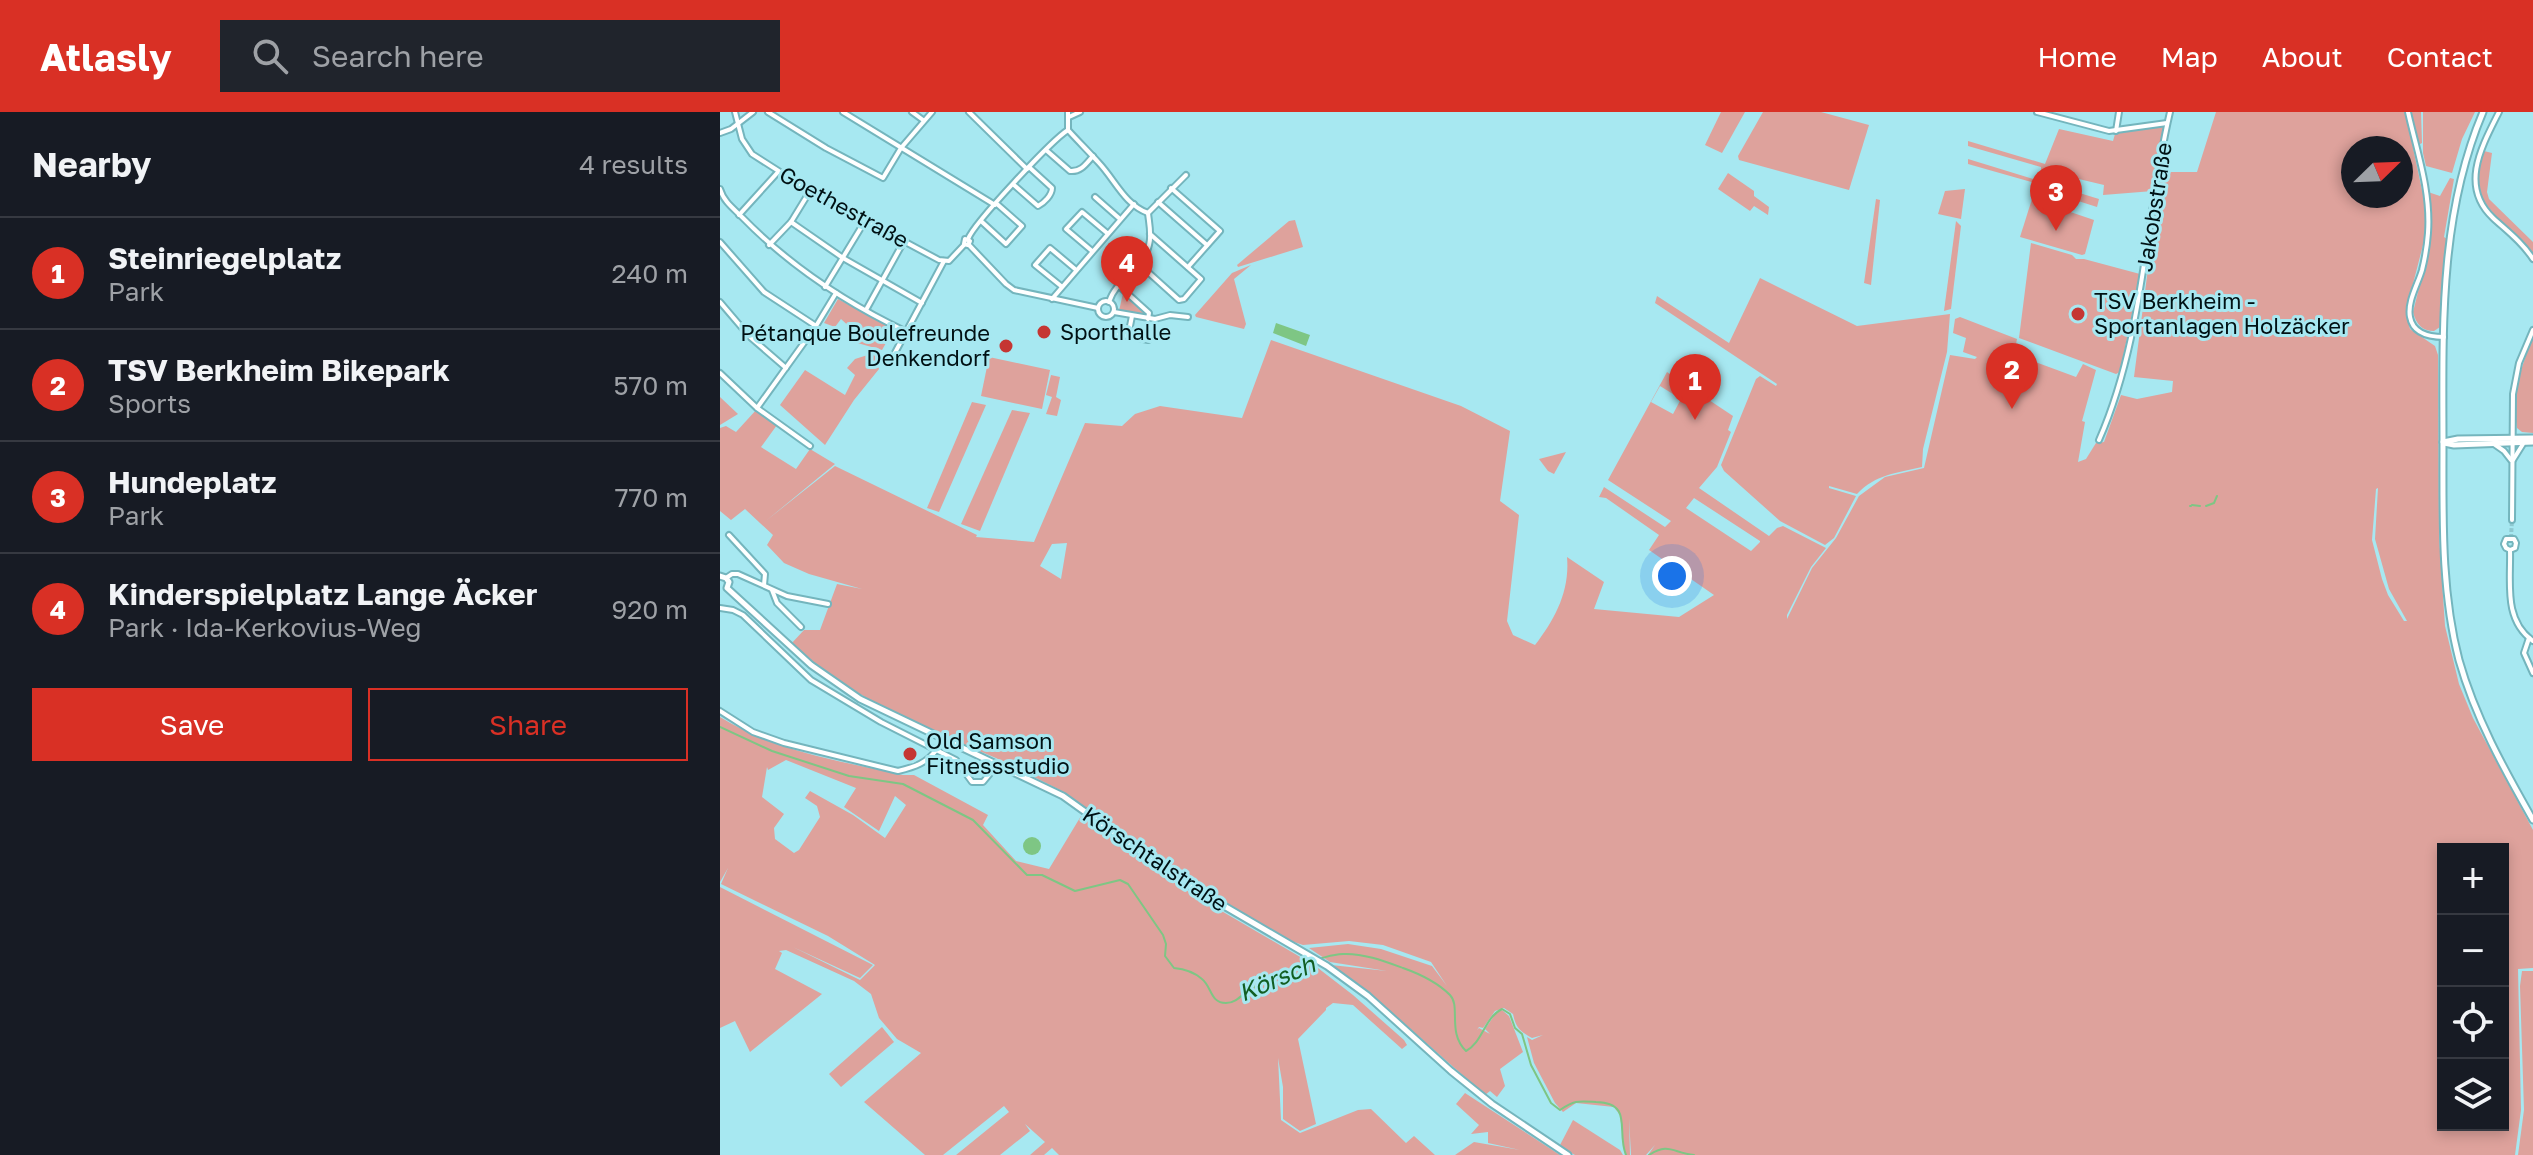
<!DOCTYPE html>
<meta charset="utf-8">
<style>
:root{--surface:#171b24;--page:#20242c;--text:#f1f3f6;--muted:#9ea1a6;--line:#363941;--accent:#d93025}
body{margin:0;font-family:"Golos Text",sans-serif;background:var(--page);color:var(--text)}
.controls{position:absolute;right:24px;bottom:24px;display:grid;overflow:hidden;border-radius:0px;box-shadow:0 4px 12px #0003}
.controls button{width:72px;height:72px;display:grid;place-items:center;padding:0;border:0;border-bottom:2px solid var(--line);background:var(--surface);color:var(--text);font:40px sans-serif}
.compass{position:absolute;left:1621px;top:24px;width:72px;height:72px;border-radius:50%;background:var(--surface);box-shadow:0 4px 12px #0003;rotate:67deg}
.you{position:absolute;left:952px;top:464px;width:28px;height:28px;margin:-20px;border:6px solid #fff;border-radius:50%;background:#1a73e8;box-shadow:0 0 0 12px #1a73e833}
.badge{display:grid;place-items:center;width:52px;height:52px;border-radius:50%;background:var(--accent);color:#fff;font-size:26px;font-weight:700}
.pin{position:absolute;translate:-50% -66px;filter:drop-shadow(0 2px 4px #0008)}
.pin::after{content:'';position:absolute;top:42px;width:28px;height:24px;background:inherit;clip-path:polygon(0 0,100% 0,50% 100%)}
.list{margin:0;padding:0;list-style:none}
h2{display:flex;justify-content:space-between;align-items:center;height:104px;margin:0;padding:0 32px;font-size:34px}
h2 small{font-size:26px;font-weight:400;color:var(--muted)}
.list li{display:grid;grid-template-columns:52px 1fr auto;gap:24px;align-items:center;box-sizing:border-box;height:112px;padding:0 32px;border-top:2px solid var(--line)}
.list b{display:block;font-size:30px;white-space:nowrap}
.list p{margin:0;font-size:26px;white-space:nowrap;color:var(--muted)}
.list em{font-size:26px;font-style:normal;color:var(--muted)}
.actions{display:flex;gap:16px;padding:24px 32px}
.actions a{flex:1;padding:18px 0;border:2px solid var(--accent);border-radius:0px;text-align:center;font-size:28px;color:var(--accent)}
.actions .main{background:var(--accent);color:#fff}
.icon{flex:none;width:44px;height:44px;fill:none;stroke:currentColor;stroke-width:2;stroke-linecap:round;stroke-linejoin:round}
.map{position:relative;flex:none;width:1813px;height:1043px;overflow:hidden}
header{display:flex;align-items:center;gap:48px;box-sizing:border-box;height:112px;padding:0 40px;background:var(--accent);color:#fff}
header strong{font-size:38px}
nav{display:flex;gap:44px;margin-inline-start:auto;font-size:28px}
.search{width:560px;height:72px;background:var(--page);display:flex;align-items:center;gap:20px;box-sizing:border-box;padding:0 28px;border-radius:0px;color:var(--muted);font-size:30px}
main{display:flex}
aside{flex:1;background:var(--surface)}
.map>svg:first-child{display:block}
</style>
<header>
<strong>Atlasly</strong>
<div class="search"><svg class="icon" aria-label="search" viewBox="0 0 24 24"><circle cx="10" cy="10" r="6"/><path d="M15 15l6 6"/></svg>Search here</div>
<nav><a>Home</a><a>Map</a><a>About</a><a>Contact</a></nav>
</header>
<main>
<aside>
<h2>Nearby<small>4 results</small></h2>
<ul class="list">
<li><span class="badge">1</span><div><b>Steinriegelplatz</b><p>Park</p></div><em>240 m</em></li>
<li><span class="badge">2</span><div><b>TSV Berkheim Bikepark</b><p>Sports</p></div><em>570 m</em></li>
<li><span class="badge">3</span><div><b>Hundeplatz</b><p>Park</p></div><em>770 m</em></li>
<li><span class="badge">4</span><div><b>Kinderspielplatz Lange Äcker</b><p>Park · Ida-Kerkovius-Weg</p></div><em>920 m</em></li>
</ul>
<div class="actions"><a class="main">Save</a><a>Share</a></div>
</aside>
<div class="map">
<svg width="1813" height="1043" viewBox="0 0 1813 1043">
<rect width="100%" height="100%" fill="#a7e8f1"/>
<!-- green -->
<g fill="#dea29c" fill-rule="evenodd">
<path d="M1001,0H1025L1002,41L985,33Z"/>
<path d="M1043,0H1101L1149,13L1129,78L1019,48L1018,44Z"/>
<path d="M1496,0H1701L1702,31L1693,36L1702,78L1720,84L1730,66L1734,67L1724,125L1727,127L1720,215L1714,219C1702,219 1696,212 1693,200L1710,132L1703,133L1686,199L1690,217L1715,234L1718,243L1719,424L1725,514L1739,572L1753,606L1813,718V856L1798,857L1801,998L1795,1043H928L935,1033L926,1043H911L909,1006L910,1043H905L900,1003L894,995L856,991L843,1000L835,991L814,951L807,925L812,928L823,923L812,926C800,919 796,916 793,902L784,896L775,899L763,916L759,915L757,918L759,916L770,922L765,917L776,901L782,898L789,904L803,940L780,957L785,974L777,985L770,979L765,983L651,882L611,853L667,859L610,850L589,836L628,832L661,837L712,854L727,874L711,850L663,833L629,829L583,833L574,830L500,789L506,790L485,774L493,784L437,749L340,678L276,646L178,605L104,560L71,532L84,518H100L117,472L142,477L89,462L64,451L47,433L53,423L25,397L11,408L0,399V316L6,314L16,320L37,297L57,313L41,335L76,357L90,337L115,352L47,408L115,354L257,423L256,425L314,430L365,311L402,314L415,302L440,294L522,306L551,228L741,294L790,319L780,389L799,403L787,509L793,523L815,533C835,507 850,479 847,445L884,470L874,497L959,505L994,483L929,438L939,423L886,386L879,385L884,375L945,415L951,409L888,368L947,260L1013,304L1008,318L1011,320L997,355L979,376L1049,424L1057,416L1063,414L1106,436L1091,455L1067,503V507L1092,456L1116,426L1139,384L1165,365L1204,356L1230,243L1255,247L1257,245L1243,240L1246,226L1233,221L1235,207L1240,205L1297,227L1294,242L1356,265L1363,252L1376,258L1362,309L1365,310L1358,350L1366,347L1376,331L1384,330L1401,283L1417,287L1452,280L1453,269L1414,265L1438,79L1442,60H1477ZM1633,36H1681V84H1633ZM940,274L961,287L953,302L931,290ZM1658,376L1655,427L1669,477L1687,509H1684L1668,483L1662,467L1652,428L1656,377ZM974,386L1040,429V430L1031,439L966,396ZM347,431L341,467L320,454L332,432ZM1723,737H1783V1013H1723Z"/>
<path d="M1703,0H1755L1742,27L1732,61L1706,54L1703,41Z"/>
<path d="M1442,13L1444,17L1433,79L1383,83L1384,73L1321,58V55L1248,34V29L1325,52L1339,17L1393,29L1395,22Z"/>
<path d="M1764,39L1772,41L1767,80L1769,87L1813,130V141C1785,105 1742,93 1764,39Z"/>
<path d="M1248,47L1379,87L1377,95L1314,75L1315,71L1248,52Z"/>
<path d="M1008,61L1034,79V84L1049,95L1048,103L1034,94L1030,99L998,77Z"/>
<path d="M1245,77L1241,107L1218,102L1225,79Z"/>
<path d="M1156,87L1160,88L1151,173L1144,171Z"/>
<path d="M1312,87L1374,108L1365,142L1362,143L1300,125Z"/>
<path d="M575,108L583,135L518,155L517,153L569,109Z"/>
<path d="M1236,109L1241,114L1231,197L1224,199Z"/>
<path d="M1311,131L1352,143L1356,147H1364L1420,162L1400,260L1396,262L1299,226Z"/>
<path d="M531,153L514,167L526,212L524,217L476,205L475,203L512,161Z"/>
<path d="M1040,166L1137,214L1230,202L1227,240L1203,337L1202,355C1177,361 1156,362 1137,382L1109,374V376L1136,384L1114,426L1105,433L1060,409L1004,359L1001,353L1036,267L1040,264L1056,274L1057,272L935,191L937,184L1009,231Z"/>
<path d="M403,181L428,202L427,204L399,199Z"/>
<path d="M118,187L174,217L162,238L127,228L133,218L121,207L115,215L104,211Z"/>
<path d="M1813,225V321L1802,320L1797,316C1791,284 1801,255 1813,225Z"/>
<path d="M154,241L159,257L134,288L105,333L60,293L85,258L125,283L135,263L127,256L135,247Z"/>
<path d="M269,245L330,258L322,297L261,284Z"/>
<path d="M331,263L340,265L336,285L341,288L337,304L326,302L332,285L326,283Z"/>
<path d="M0,285L18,302L0,313Z"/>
<path d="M252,290L266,293L219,400L207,396Z"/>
<path d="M292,298L310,301L260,419L241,412Z"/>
<path d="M846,340L834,362L828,359L819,347Z"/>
<path d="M0,605C56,640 120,649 183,663H194L268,703L263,713L296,749L329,757L361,704L469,780L594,853L633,883L684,928L687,933L682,937L633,893L613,891L606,896V898L578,927L596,1012L580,1019L563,1007V975L558,946L561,1008L580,1021L638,998L651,997L686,1031L694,1024L715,1043H339L332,1036L324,1043H310L325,1030L305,1012L310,1019L280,1043H236L289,1000L284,994L223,1043H205L144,990L201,941L177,927L159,906L151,882L134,869L66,838L59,839L62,841L55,857L102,882L30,940L15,909L0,916V775L153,853L140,866L73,835L140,868L155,853L108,824L1,772L8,756L0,770ZM66,648L136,676L124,695L159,719L175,684L186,693L165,726L133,703L90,679L85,686L97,694L100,705L79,738L74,741L55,727L54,716L64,702L42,685L47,655L48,658Z"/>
<path d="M1802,859H1813V1043H1798L1804,998L1800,874Z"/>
<path d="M162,915L174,930L121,975L109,962Z"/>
<path d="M745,981L840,1043H735L754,1030L800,1038L768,1031V1020L751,1022L759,1013L736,992Z"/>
<path d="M853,1008L900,1038L903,1043H855L839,1035Z"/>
</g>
<!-- water -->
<g fill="#7ec684">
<path d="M556,211L590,223L586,234L553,221Z"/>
<circle cx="312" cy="734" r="9"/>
</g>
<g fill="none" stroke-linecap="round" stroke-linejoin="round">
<!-- stream -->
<g stroke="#7ec684" stroke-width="2">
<path d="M1472,393L1480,394"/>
<path d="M1470,394H1471"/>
<path d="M1486,394L1494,391L1497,384"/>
<path d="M0,615L52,639L129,664L183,672L253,708L307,763H322L355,779L400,768L408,772L443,823L446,832L445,844L454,856C465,857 474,860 482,867C492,875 490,891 506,891C517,891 523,881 532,876C555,865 598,843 623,842C643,841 664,849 683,856C700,862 717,870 730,883C741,894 727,921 746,939C763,930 764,906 782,897L790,902L795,916L802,922L811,953L831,991L840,998C855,988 858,989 876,990C914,991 896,1019 906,1043"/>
<path d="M929,1043C949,1030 953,1041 974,1043"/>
</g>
<!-- street-tunnel -->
<path stroke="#8ec8d0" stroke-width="4" stroke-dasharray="4 2" stroke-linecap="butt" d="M1791,426L1792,408"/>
<!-- street casing -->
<g stroke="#74b5bd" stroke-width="8">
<g id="street">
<path d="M15,0L22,27L32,42L90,79L219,148L229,149L244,133"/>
<path d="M48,0L106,36L163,66L181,36L212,0"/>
<path d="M123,0L275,93"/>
<path d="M192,0L203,8"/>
<path d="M249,0L307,57"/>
<path d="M348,0V18C358,29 369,40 379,51C395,68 405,93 428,101"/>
<path d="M1317,0L1389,19L1447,11"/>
<path d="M1688,0C1697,40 1711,79 1708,121C1707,134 1705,146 1702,158C1698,172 1687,190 1690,205C1693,222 1710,225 1724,225"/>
<path d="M1779,0C1762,34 1739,74 1773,106C1787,119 1802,130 1813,147"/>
<path d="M349,5L360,0"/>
<path d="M1396,19L1399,0"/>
<path d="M0,21L11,17L33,0"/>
<path d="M326,38L350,59C361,60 366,52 373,44"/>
<path d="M294,73L318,94C324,91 332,83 332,76L309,55"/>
<path d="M451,76L500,119L468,155"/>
<path d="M0,77C4,90 13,96 23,106C70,154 126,191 187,220"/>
<path d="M375,85L400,107"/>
<path d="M438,90L487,133"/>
<path d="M428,101L466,63"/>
<path d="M19,103L58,60"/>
<path d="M261,109L286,132L302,114L277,92"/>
<path d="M71,110L123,146L202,191"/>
<path d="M245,127L250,129L248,133L244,132Z"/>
<path d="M248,127C254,111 332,28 348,18"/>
<path d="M0,130L44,180L96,214"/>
<path d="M49,133L71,110L90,79"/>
<path d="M249,133L286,172L294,178L378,196"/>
<path d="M372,139L346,117L362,100L387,121"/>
<path d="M418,151L459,188L464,187L481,167L430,122"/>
<path d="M398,173L429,201L428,207"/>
<path d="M341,174L315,153L330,136L355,157"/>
<path d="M105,175L145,109"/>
<path d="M332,187L414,92"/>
<circle cx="386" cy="197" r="8"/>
<path d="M0,190L29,224L66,256"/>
<path d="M389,190C396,167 424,156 429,133C432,123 429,111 428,101"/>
<path d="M146,198L184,129"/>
<path d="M394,200L435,207L450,203L468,205"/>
<path d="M412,204L408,224L428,228"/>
<path d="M395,222L408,224"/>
<path d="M170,250L224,149"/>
<path d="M0,261L37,296L90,334"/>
<path d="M37,296L96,214L116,181"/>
<path d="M1379,328C1425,223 1424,110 1450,0"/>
<path d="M1774,332L1784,339L1791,348"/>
<path d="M1793,348L1803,332"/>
<path d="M1792,408L1793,282L1799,251L1813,218"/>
<path d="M9,423L45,462L44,473"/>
<path d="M1790,438L1786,436L1784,432L1786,427H1794L1796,431L1795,436L1790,438C1791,470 1783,508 1813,529"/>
<path d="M6,466L12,462H18L67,484L108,492"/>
<path d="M52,478L57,491L81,515"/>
<path d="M0,496L13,498L23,503L91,568L161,610L236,648L252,670H263L278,652"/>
<path d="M1809,526L1804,541L1813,561"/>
<path d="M0,599L33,620L64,631L178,659C195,655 207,651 217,637"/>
</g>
</g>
<!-- secondary casing -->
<g stroke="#74b5bd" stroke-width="9">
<g id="secondary">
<path d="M1763,0C1718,106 1723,223 1723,336C1723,407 1721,479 1739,548C1755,605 1784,657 1813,708"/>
<path d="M1723,330L1738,327L1813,326"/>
<path d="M1724,331L1734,333L1813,330"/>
<path d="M0,464L6,466L9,470L7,476L91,553L140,587L343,684L463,770L607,854L648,884L731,959L772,992L848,1043"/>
</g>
</g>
<!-- street -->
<use href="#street" stroke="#fff" stroke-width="4"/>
<!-- secondary -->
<use href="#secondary" stroke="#fff" stroke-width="5"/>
</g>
<!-- markers -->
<g fill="#c53633" stroke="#a7e8f1" stroke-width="3">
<circle cx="1358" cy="202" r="8"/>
<circle cx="324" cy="220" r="8"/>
<circle cx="286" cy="234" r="8"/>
<circle cx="190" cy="642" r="8"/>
</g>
<g text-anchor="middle" stroke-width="6" stroke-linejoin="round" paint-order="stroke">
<!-- street labels -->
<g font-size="22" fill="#001114" stroke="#a7e8f1">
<text transform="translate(124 95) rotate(29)" y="8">Goethestraße</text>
<text transform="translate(1434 95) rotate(-81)" y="8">Jakobstraße</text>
<text transform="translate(435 747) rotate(34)" y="8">Körschtalstraße</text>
</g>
<!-- poi labels -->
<g font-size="22" fill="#001114" stroke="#a7e8f1" text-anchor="start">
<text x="1374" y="197">TSV Berkheim -<tspan x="1374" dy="25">Sportanlagen Holzäcker</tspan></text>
<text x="340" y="228">Sporthalle</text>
<text x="270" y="229" text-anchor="end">Pétanque Boulefreunde<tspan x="270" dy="25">Denkendorf</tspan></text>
<text x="206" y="637">Old Samson<tspan x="206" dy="25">Fitnessstudio</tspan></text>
</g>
<!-- water labels -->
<g font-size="24" font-style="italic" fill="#115e22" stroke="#a7e8f1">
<text transform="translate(557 867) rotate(-23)" y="8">Körsch</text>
</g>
</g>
</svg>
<div class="controls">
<button>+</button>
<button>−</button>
<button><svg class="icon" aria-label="locate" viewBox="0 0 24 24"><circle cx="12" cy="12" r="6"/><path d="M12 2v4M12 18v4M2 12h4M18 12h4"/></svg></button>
<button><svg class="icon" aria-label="layers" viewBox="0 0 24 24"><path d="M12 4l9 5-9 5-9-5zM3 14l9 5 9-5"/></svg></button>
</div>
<svg class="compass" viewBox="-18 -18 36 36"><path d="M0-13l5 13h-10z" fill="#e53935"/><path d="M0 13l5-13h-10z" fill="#9ea1a6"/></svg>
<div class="you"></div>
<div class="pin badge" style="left:975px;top:308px">1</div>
<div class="pin badge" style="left:1292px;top:297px">2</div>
<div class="pin badge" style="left:1336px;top:119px">3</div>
<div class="pin badge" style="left:407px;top:190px">4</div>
</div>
</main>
